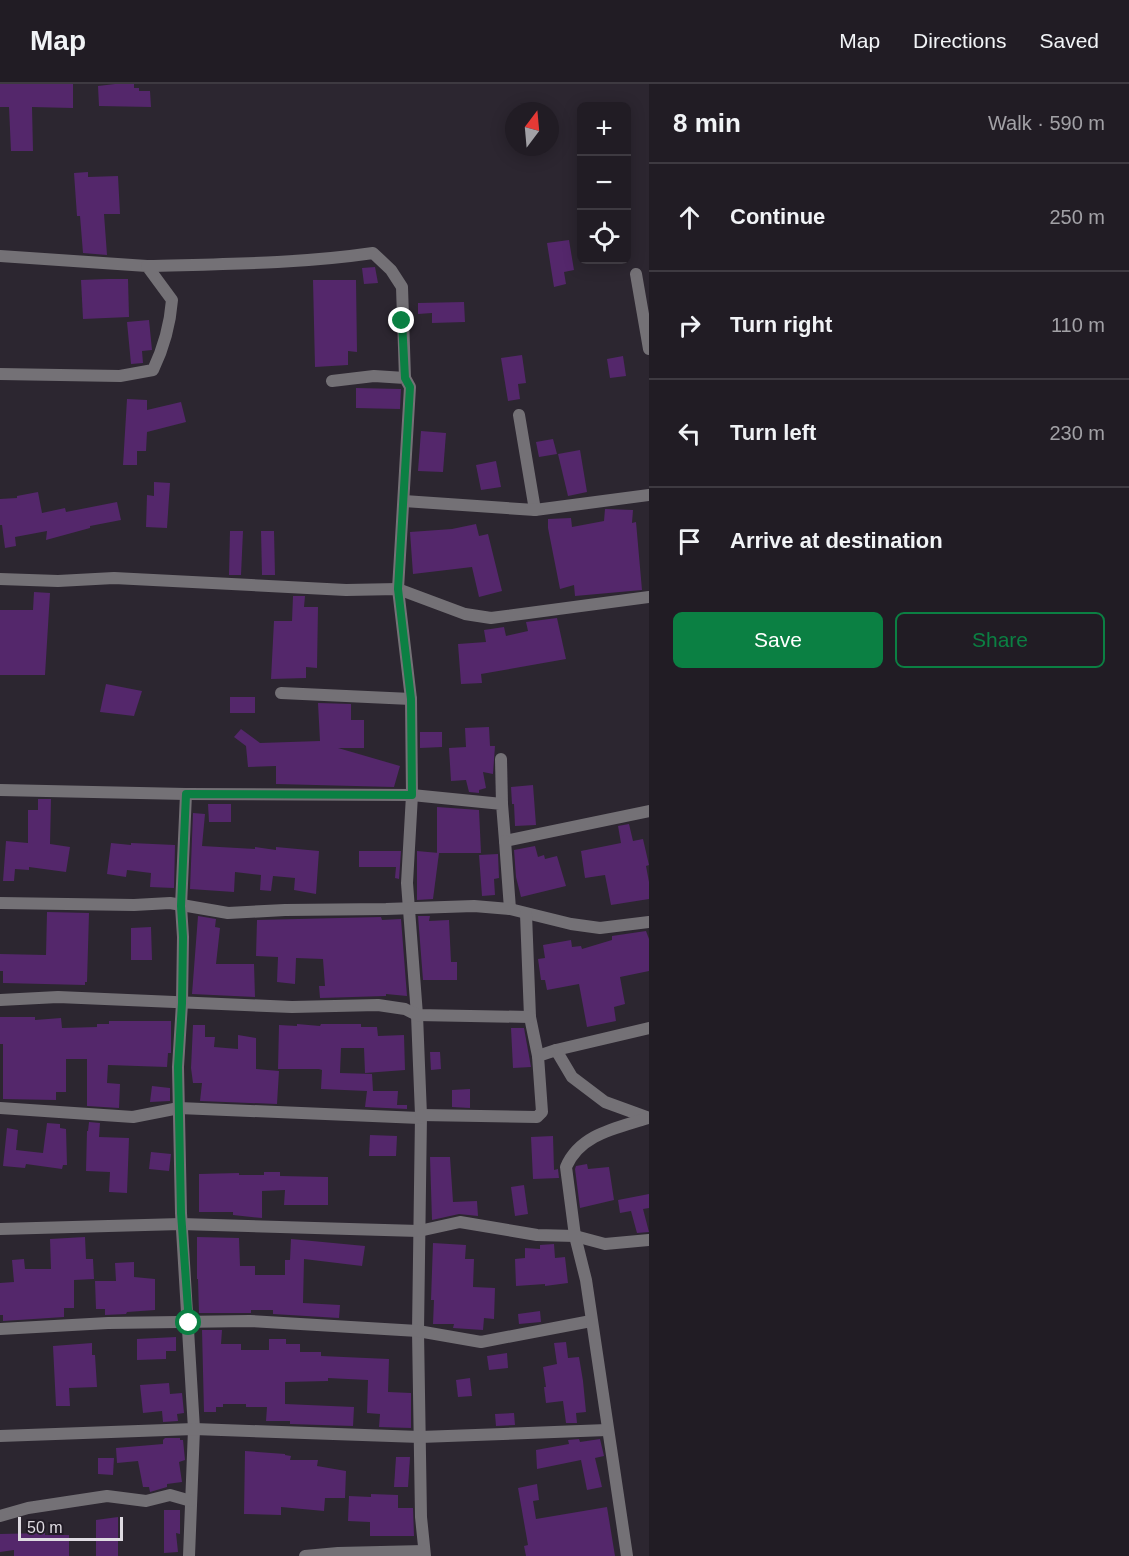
<!DOCTYPE html>
<meta charset="utf-8">
<style>
:root{--surface:#211c24;--page:#2d2931;--text:#f1f3f6;--muted:#a2a1a6;--line:#3e3a41;--accent:#0b8043}
body{margin:0;font-family:Helvetica,sans-serif;background:var(--page);color:var(--text)}
.controls{position:absolute;right:18px;top:18px;display:grid;overflow:hidden;border-radius:9px;box-shadow:0 3px 15px #0003}
.controls button{width:54px;height:54px;display:grid;place-items:center;padding:0;border:0;border-bottom:2px solid var(--line);background:var(--surface);color:var(--text);font:30px sans-serif}
.compass{position:absolute;left:505px;top:18px;width:54px;height:54px;border-radius:50%;background:var(--surface);box-shadow:0 3px 15px #0003;rotate:16deg}
.scale{position:absolute;left:18px;bottom:15px;width:105px;box-sizing:border-box;padding-left:6px;border:3px solid #dfdbe2;border-top:0;font-size:16px;line-height:21px;white-space:nowrap;color:#dfdbe2;-webkit-text-stroke:4px #221c26;paint-order:stroke}
.stop{position:absolute;width:18px;height:18px;margin:-14px;border:4px solid #0b8043;border-radius:50%;background:#fff}
.stop.end{background:#0b8043;border-color:#fff;box-shadow:0 2px 6px #0008}
.list{margin:0;padding:0;list-style:none}
h2{display:flex;justify-content:space-between;align-items:center;height:78px;margin:0;padding:0 24px;font-size:26px}
h2 small{font-size:20px;font-weight:400;color:var(--muted)}
.list li{display:grid;grid-template-columns:39px 1fr auto;gap:18px;align-items:center;box-sizing:border-box;height:108px;padding:0 24px;border-top:2px solid var(--line)}
.list b{display:block;font-size:22px;white-space:nowrap}
.list em{font-size:20px;font-style:normal;color:var(--muted)}
.actions{display:flex;gap:12px;padding:18px 24px}
.actions a{flex:1;padding:14px 0;border:2px solid var(--accent);border-radius:9px;text-align:center;font-size:21px;color:var(--accent)}
.actions .main{background:var(--accent);color:#fff}
.icon{flex:none;width:33px;height:33px;fill:none;stroke:currentColor;stroke-width:2;stroke-linecap:round;stroke-linejoin:round}
.map{position:relative;flex:none;width:649px;height:1472px;overflow:hidden}
header{display:flex;align-items:center;gap:36px;box-sizing:border-box;height:84px;padding:0 30px;background:var(--surface);border-bottom:2px solid var(--line)}
header strong{font-size:28px}
nav{display:flex;gap:33px;margin-inline-start:auto;font-size:21px}
main{display:flex}
aside{flex:1;background:var(--surface)}
.map>svg:first-child{display:block}
</style>
<header>
<strong>Map</strong>
<nav><a>Map</a><a>Directions</a><a>Saved</a></nav>
</header>
<main>
<div class="map">
<svg width="649" height="1472" viewBox="0 0 649 1472">
<rect width="100%" height="100%" fill="#2c2630"/>
<!-- building -->
<g fill="#54276b">
<path d="M0,0H73V24L32,23L33,67H11L9,23H0Z"/>
<path d="M115,0H134V4H139V7H150L151,23L99,22L98,2Z"/>
<path d="M88,88V93L118,92L120,130H104L107,171L83,169L80,132H77L74,89Z"/>
<path d="M569,156L574,186L564,188L566,200L554,203L547,159Z"/>
<path d="M375,183L378,199L364,200L362,184Z"/>
<path d="M108,195H128L129,233L83,235L81,196Z"/>
<path d="M313,196H356L357,268L348,267V281L315,283Z"/>
<path d="M464,218L465,238L432,239V229L418,230V219Z"/>
<path d="M149,236L152,266L142,267L143,279L131,280L127,238Z"/>
<path d="M522,271L526,299L518,300L520,315L508,317L501,274Z"/>
<path d="M623,272L626,292L610,294L607,275Z"/>
<path d="M356,304L401,305L400,325L356,324Z"/>
<path d="M127,315L147,316V326L181,318L186,338L147,348L146,367H137V381H123Z"/>
<path d="M421,347L446,349L443,388L418,387Z"/>
<path d="M553,355L557,370L539,373L536,358Z"/>
<path d="M580,366L587,408L568,412L558,370Z"/>
<path d="M496,377L501,403L481,406L476,381Z"/>
<path d="M154,398L170,399L167,444L146,443L147,411L154,412Z"/>
<path d="M38,408L42,429L65,424L66,428L117,418L121,436L90,442V444L46,456L47,447L15,453L16,462L5,464L2,441H0V415L17,414V412Z"/>
<path d="M605,425L633,426L632,439L636,438L642,506L575,512L574,501L560,505L548,444V435L571,434L572,443L604,437Z"/>
<path d="M476,440L479,452L488,450L502,507L479,513L472,483L413,490L410,448L452,445Z"/>
<path d="M230,447H243L241,491H229Z"/>
<path d="M261,447H274L275,491H262Z"/>
<path d="M34,508L50,509L45,591H0V526H33Z"/>
<path d="M293,512H305L304,523H318L317,584L306,583V594L271,595L274,537H292Z"/>
<path d="M557,534L566,575L481,590L482,599L461,600L458,560L486,558L484,546L504,543L506,552L528,547L526,538Z"/>
<path d="M106,600L142,607L134,632L100,628Z"/>
<rect x="230" y="613" width="25" height="16"/>
<path d="M318,619L351,620V636H364V664H338L400,682L394,703L276,700V682L248,683L246,662L234,653L241,645L260,659L320,657Z"/>
<path d="M489,643L490,662H495L493,690L483,688L486,704L479,706V709L469,708L466,696L451,697L449,664L466,663L465,644Z"/>
<path d="M420,648H442V663L420,664Z"/>
<path d="M533,701L536,741L515,742L514,720H512L511,703Z"/>
<path d="M38,715H51L50,760L70,763L66,788L29,783V786L15,785L14,797H3L6,757L28,759V726H38Z"/>
<path d="M208,720H231V738H209Z"/>
<path d="M437,723L479,726L481,769H437Z"/>
<path d="M193,729L205,730L202,762L255,765V763L276,766V763L319,767L316,810L294,806L295,794L273,792L271,807L260,806L261,791L235,788L234,808L190,805Z"/>
<path d="M629,740L633,757L643,755L649,781L646,782L649,798V815L611,821L605,791L585,794L581,767L621,759L618,742Z"/>
<path d="M111,759L131,761V759L175,761L174,804L150,803L151,789L127,786L126,793L107,790Z"/>
<path d="M535,762L538,773L544,771L545,775L557,772L566,802L521,813L516,793L514,766Z"/>
<path d="M359,767H401L399,795L395,794L396,783H359Z"/>
<path d="M417,767L439,769L433,815L417,816Z"/>
<path d="M498,770L499,794L494,795L495,811L482,812L479,771Z"/>
<path d="M47,828L89,829L87,898H85V901L3,899V887H0V870L46,871Z"/>
<path d="M198,832L216,835L215,843L220,844L216,880H254L255,913L192,910Z"/>
<path d="M418,832H430L429,837L449,836L451,878H457V896H423Z"/>
<path d="M381,833L382,836L401,835L407,912L386,910V912L320,914L319,902H325L323,875L296,874L295,900L277,898L278,873L256,872L257,836Z"/>
<path d="M151,843L152,876H131V844Z"/>
<path d="M646,847L649,855V887L620,893L625,920L614,923L616,937L587,943L579,900L547,906L545,896H541L538,875L545,874L543,861L571,856L572,863L581,862L582,865L612,856V852Z"/>
<path d="M0,933H35V936L61,934L62,944L97,943V940H109V937H171V969H168L167,983L108,981L107,999L120,1000L119,1024L87,1022V975H66V1008H56V1016L3,1015V960H0Z"/>
<path d="M297,940L320,942L321,940H361V943H377L378,952L404,951L405,986L365,989L364,964H341L340,989L372,990L373,1007H398L397,1021H407V1025L365,1023L367,1007L321,1005L322,986L319,985H278L279,941L297,942Z"/>
<path d="M193,941H205V953H215L214,963L238,965V951L256,954V985L279,987L277,1020L200,1017L202,999H193L191,984Z"/>
<path d="M511,944H524L531,983L513,984Z"/>
<path d="M430,968H440L441,985L431,986Z"/>
<path d="M152,1002L170,1004V1017L150,1018Z"/>
<path d="M470,1005V1024L452,1023V1006Z"/>
<path d="M89,1038L100,1039L99,1053L129,1054L127,1109L109,1108L110,1088L86,1087L87,1047H88Z"/>
<path d="M47,1039L60,1040V1044L66,1045L67,1081H63L62,1085L26,1080L25,1084L3,1082L7,1044L18,1046L16,1066L43,1069Z"/>
<path d="M370,1051L397,1052L396,1072H369Z"/>
<path d="M553,1052L554,1086L558,1085L559,1094L533,1095L531,1053Z"/>
<path d="M151,1068L171,1070L169,1087L149,1085Z"/>
<path d="M430,1073H450L453,1118L477,1117L478,1132L459,1130L432,1136Z"/>
<path d="M587,1080L588,1085L609,1083L614,1116L580,1124L575,1085L576,1082Z"/>
<path d="M264,1088H280V1092L328,1093V1121H284L285,1106L262,1107V1134L233,1131V1128H199V1090L239,1089V1091H264Z"/>
<path d="M524,1101L528,1130L515,1132L511,1103Z"/>
<path d="M649,1110V1124L643,1125L649,1148L637,1149L631,1127L620,1129L618,1116Z"/>
<path d="M85,1153L86,1175H93L94,1195L74,1196V1224H64V1233L3,1237V1231H0V1199L14,1198L12,1176L24,1175L25,1185H51L50,1155Z"/>
<path d="M197,1153L239,1154L240,1182H255V1191H285V1176H290L291,1155L365,1162L362,1182L304,1175L303,1219L340,1221L339,1234L273,1230V1226H251V1229H199L198,1195H197Z"/>
<path d="M433,1159L466,1161L465,1175H474L473,1203L495,1204L494,1235L484,1234L483,1246L453,1244L454,1240H433L434,1216H431Z"/>
<path d="M554,1160L555,1174L565,1173L568,1199L545,1202V1200L516,1202L515,1175L525,1174V1164L540,1165V1161Z"/>
<path d="M134,1178V1193L155,1195V1226L127,1228L126,1230L105,1231V1225H96L95,1197H116L115,1179Z"/>
<path d="M540,1227L541,1238L519,1240L518,1230Z"/>
<path d="M202,1246H222L221,1260H241V1266H269V1255H286V1260H300V1268H321V1272L389,1275L388,1308L411,1309V1344L379,1343L380,1330L367,1329L368,1296L328,1294V1297L285,1298V1320L354,1323L353,1342L290,1340V1337H266L267,1323H246V1320H223V1323H216V1328H204Z"/>
<path d="M176,1253V1267H166V1275L137,1276V1255Z"/>
<path d="M566,1258L568,1274L579,1273L583,1297L586,1328L576,1329L577,1339H566L563,1317L546,1319L544,1303H546L543,1283L557,1280L554,1259Z"/>
<path d="M92,1259V1271H95L97,1303L69,1304L70,1322H56L53,1262Z"/>
<path d="M507,1269L508,1284L489,1286L487,1272Z"/>
<path d="M470,1294L472,1312L458,1313L456,1296Z"/>
<path d="M169,1299L170,1310L182,1309L184,1329L177,1330L178,1337L163,1338L162,1327L143,1329L140,1301Z"/>
<path d="M514,1329L515,1341L496,1342L495,1330Z"/>
<path d="M165,1354H180V1356H183L185,1376L179,1378L182,1398L167,1400V1403L150,1408L149,1403H143L138,1377L117,1379L116,1364L163,1360V1356Z"/>
<path d="M579,1355L580,1358L600,1355L604,1372L595,1374L602,1403L587,1406L581,1376L537,1385L536,1366L569,1360L568,1356Z"/>
<path d="M245,1367L285,1370V1371L291,1372L290,1376H318L317,1382L346,1387L345,1414H325L324,1427L281,1423V1431L244,1430Z"/>
<path d="M396,1373H410L408,1403H394Z"/>
<path d="M98,1374H114L113,1391L98,1390Z"/>
<path d="M537,1400L539,1416L533,1417L536,1435L607,1423L615,1472H526L524,1462L528,1461L518,1404Z"/>
<path d="M371,1410L398,1411V1424H413L414,1452H370V1438L348,1437L349,1412L371,1413Z"/>
<path d="M164,1426H180V1450L176,1449L178,1468L164,1469Z"/>
<path d="M118,1433V1472H96V1436Z"/>
<path d="M45,1449V1451H69V1472H14V1466L0,1468V1450Z"/>
</g>
<g fill="none" stroke-linecap="round" stroke-linejoin="round">
<!-- minor -->
<g stroke="#747176" stroke-width="12">
<path d="M0,172L147,182L172,216C170,242 164,263 153,286L120,292L0,290"/>
<path d="M147,182C222,180 298,180 373,169L391,186L402,203L405,294"/>
<path d="M636,190L649,265"/>
<path d="M332,297L374,292L405,294L410,303L398,505L411,615L412,711L407,799L417,931L421,1031L418,1247L421,1433L425,1472"/>
<path d="M519,331L535,426"/>
<path d="M404,417L535,426L649,411"/>
<path d="M0,495L58,497L114,494L346,506L398,505L465,530L491,534L649,513"/>
<path d="M281,609L411,615"/>
<path d="M501,675L502,720"/>
<path d="M0,706L186,710L412,711L502,720L505,757L649,727"/>
<path d="M186,710L181,822L183,853L182,919L178,983L181,1129L194,1345L189,1472"/>
<path d="M505,757L510,825"/>
<path d="M0,819L134,821L170,819L228,829L285,826L386,825L474,822L510,825L571,840L600,844L649,838"/>
<path d="M526,830L530,933L538,972"/>
<path d="M0,916L58,913L292,923L378,921L405,925L417,931L530,933"/>
<path d="M556,966L649,944"/>
<path d="M0,1024L133,1033L179,1024L420,1034"/>
<path d="M421,1031L537,1033L542,1028L538,972L556,966L572,993L605,1018L649,1034"/>
<path d="M0,1145L181,1140L419,1147L460,1138L537,1151L575,1152L605,1160L649,1156"/>
<path d="M0,1245L108,1239L250,1237L418,1247L481,1258L591,1237"/>
<path d="M0,1352L194,1345L420,1353L607,1346"/>
<path d="M0,1432L28,1424L107,1412L146,1417L170,1411L191,1417"/>
<path d="M305,1472L338,1469L424,1467"/>
<path d="M627,1472L586,1196L575,1152L566,1083C580,1050 617,1044 648,1034"/>
</g>
</g>
<g fill="none" stroke-linecap="round" stroke-linejoin="round">
<!-- route -->
<path stroke="#0b8043" stroke-width="8" d="M189,1239L181,1129L178,983L182,919L183,853L181,822L186,710L412,711L411,615L398,505L410,303L405,294L402,237"/>
</g>
</svg>
<div class="controls">
<button>+</button>
<button>−</button>
<button><svg class="icon" aria-label="locate" viewBox="0 0 24 24"><circle cx="12" cy="12" r="6"/><path d="M12 2v4M12 18v4M2 12h4M18 12h4"/></svg></button>
</div>
<svg class="compass" viewBox="-18 -18 36 36"><path d="M0-13l5 13h-10z" fill="#e53935"/><path d="M0 13l5-13h-10z" fill="#a2a1a6"/></svg>
<div class="scale">50 m</div>
<div class="stop" style="left:189px;top:1239px"></div>
<div class="stop end" style="left:402px;top:237px"></div>
</div>
<aside>
<h2>8 min<small>Walk · 590 m</small></h2>
<ul class="list">
<li><svg class="icon" aria-label="ahead" viewBox="0 0 24 24"><path d="M12 20V5M6 11l6-6 6 6"/></svg><div><b>Continue</b></div><em>250 m</em></li>
<li><svg class="icon" aria-label="right" viewBox="0 0 24 24"><path d="M7 20v-9h11M14 6l5 5-5 5"/></svg><div><b>Turn right</b></div><em>110 m</em></li>
<li><svg class="icon" aria-label="left" viewBox="0 0 24 24"><path d="M17 20v-9H6M10 6l-5 5 5 5"/></svg><div><b>Turn left</b></div><em>230 m</em></li>
<li><svg class="icon" aria-label="arrive" viewBox="0 0 24 24"><path d="M6 21V4h12l-3 4 3 4H6"/></svg><div><b>Arrive at destination</b></div></li>
</ul>
<div class="actions"><a class="main">Save</a><a>Share</a></div>
</aside>
</main>
